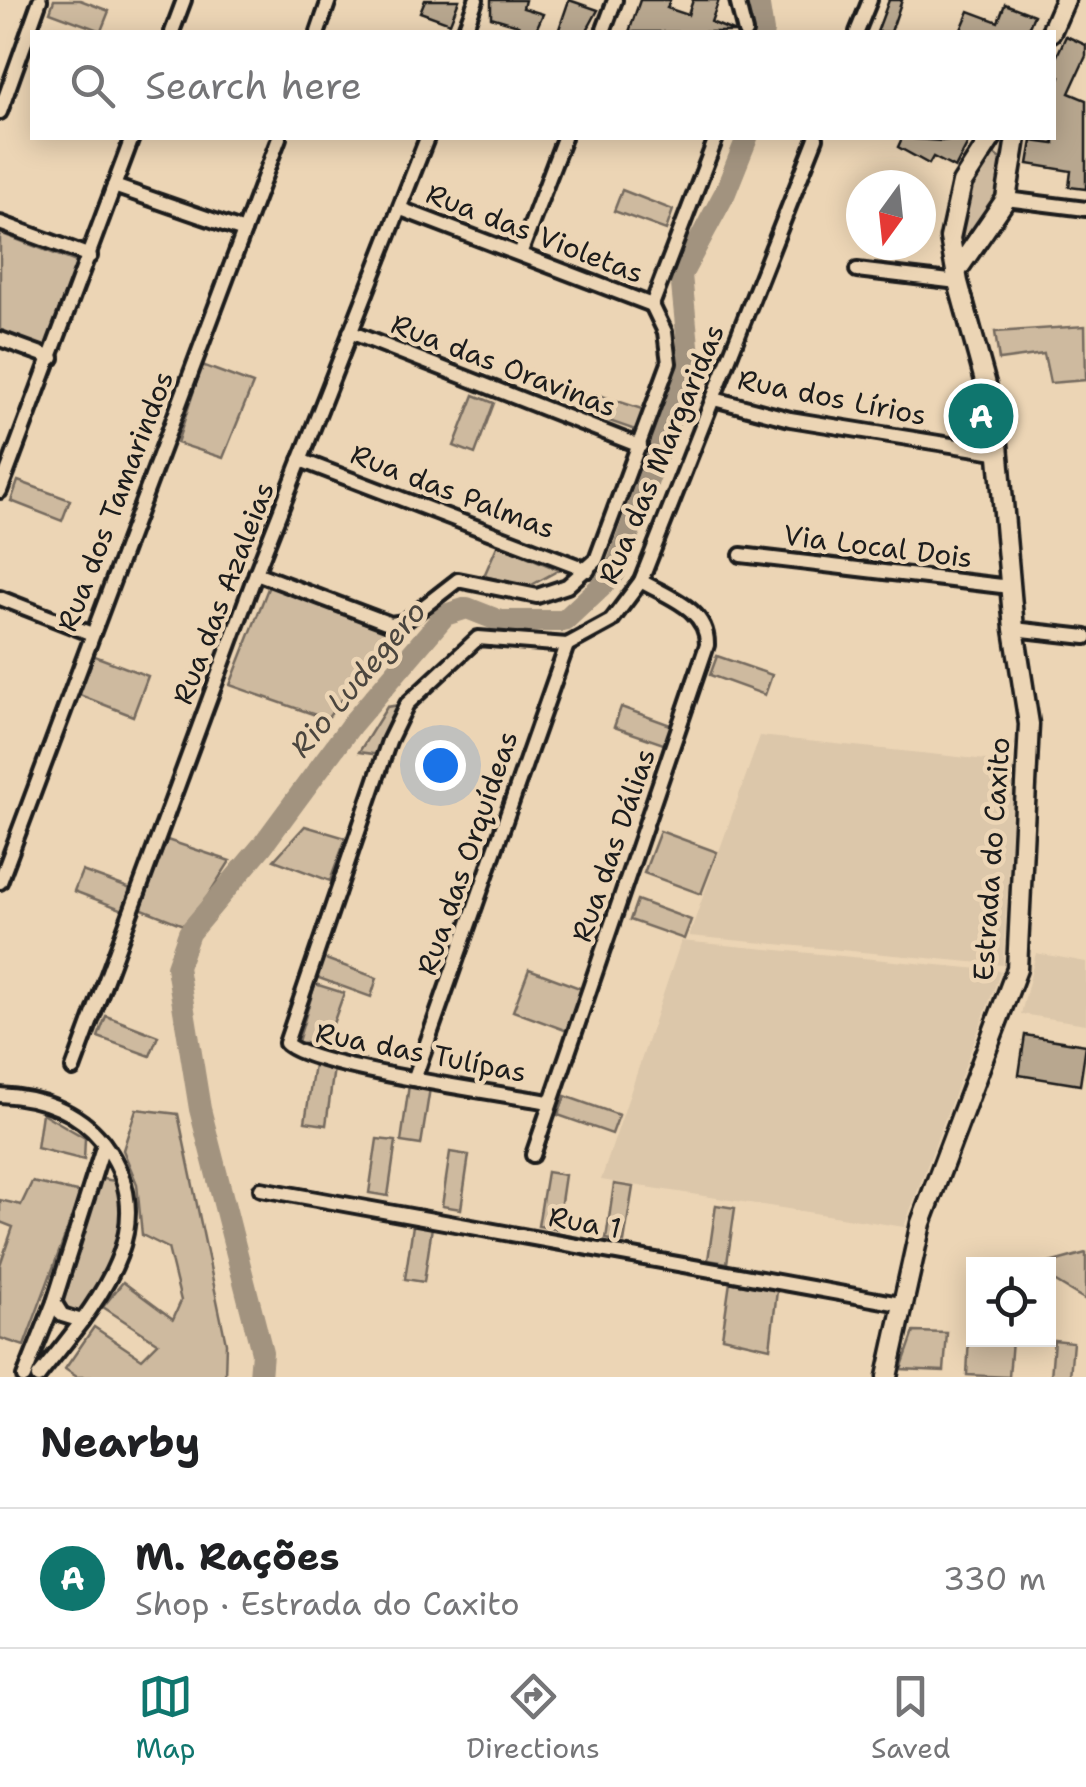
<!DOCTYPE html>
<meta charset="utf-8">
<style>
:root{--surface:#fff;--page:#f6f6f6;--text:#202124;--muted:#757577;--line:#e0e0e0;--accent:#0f766e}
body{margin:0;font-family:"Shantell Sans",sans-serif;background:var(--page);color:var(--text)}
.controls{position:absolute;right:30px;bottom:30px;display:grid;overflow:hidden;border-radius:0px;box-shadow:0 5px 25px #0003}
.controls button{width:90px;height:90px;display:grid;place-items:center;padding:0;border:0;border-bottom:2px solid var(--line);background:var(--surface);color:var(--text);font:50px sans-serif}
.compass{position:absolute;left:846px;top:170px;width:90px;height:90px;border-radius:50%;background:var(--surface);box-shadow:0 5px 25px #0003;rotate:195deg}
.you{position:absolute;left:440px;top:765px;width:35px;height:35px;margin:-25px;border:8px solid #fff;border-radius:50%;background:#1a73e8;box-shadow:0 0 0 15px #1a73e833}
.badge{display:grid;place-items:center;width:65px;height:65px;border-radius:50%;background:var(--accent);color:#fff;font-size:32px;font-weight:700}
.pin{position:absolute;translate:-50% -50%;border:5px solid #fff;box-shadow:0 2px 10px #0006}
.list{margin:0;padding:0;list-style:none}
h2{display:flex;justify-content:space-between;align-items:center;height:130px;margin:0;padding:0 40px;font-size:42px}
h2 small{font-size:32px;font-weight:400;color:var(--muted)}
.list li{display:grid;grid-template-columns:65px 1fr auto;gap:30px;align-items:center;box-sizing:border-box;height:140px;padding:0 40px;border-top:2px solid var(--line)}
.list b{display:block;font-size:38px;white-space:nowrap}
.list p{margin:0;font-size:32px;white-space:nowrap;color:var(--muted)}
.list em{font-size:32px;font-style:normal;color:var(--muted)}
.icon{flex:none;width:55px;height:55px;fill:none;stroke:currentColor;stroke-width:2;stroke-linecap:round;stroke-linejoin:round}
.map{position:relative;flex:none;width:1086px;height:1377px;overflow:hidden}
.search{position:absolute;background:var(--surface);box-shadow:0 5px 25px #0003;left:30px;right:30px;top:30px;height:110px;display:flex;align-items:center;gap:25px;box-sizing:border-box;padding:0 35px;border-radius:0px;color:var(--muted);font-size:38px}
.sheet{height:270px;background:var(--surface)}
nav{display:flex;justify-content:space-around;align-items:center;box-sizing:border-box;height:140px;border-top:2px solid var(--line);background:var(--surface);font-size:28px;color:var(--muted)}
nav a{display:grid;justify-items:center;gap:5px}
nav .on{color:var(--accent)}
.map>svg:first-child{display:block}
</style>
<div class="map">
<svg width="1086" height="1377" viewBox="0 0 1086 1377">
<rect width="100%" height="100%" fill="#ecd5b5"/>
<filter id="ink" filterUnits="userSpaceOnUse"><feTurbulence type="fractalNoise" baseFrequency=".01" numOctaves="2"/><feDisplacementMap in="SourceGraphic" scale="20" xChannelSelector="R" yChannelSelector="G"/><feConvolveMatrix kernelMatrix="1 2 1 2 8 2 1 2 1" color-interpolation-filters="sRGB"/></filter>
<g filter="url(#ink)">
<!-- built -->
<g fill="#dcc7aa">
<path d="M760,736L1015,763L1003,965L689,936Z"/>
<path d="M681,941L1001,971L904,1227L601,1180Z"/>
<path d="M1036,953L1086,962V1024L1021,1014Z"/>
</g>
<!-- green -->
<g fill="#ceba9f" stroke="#756b5e" stroke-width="2.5">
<path d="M54,0H80L109,11L101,31L50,12Z"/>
<path d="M991,152L1003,161L998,197L965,238L960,233L969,186Z"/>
<path d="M622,190L673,210L666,230L614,211Z"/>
<path d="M0,233L84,265L53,341L45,349L0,333Z"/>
<path d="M1085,326L1086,380L1050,383L1044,354L999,360L995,332Z"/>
<path d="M202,365L253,384L223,458L177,443Z"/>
<path d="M596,394L645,410L638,431L589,414Z"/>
<path d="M474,395L494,403L475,454L454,446Z"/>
<path d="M18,481L70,500L62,521L11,501Z"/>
<path d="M498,544L559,570L528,587L484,576Z"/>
<path d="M270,583L396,629L327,719L230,685Z"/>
<path d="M92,655L148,676L133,716L77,694Z"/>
<path d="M717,656L772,675L765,695L710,675Z"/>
<path d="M398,705L380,755L359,752L387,707Z"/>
<path d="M621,707L676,727L669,746L614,727Z"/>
<path d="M305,826L346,838L330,881L274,860Z"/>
<path d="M660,831L717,852L701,894L644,873Z"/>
<path d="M167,840L230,861L188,927L140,908Z"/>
<path d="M82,871L134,890L126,911L74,891Z"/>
<path d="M637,900L691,920L684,939L630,920Z"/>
<path d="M323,958L377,978L371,997L316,977Z"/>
<path d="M529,969L585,990L570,1032L513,1011Z"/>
<path d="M315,984L344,993L325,1046L298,1042Z"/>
<path d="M106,1016L158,1036L150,1056L98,1037Z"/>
<path d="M314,1065L334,1068L326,1125L305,1122Z"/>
<path d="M409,1085L430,1088L421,1145L401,1142Z"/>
<path d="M565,1096L619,1115L612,1134L558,1115Z"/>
<path d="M136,1109L178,1114L226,1343L225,1377H77L65,1369L94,1327L142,1359L158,1343L103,1307L123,1282L173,1319L181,1301L168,1248L142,1235L137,1184L123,1150Z"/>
<path d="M42,1113L85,1138L84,1160L37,1148Z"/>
<path d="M377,1139L396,1141L388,1196L369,1193Z"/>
<path d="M450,1152L469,1155L461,1209L442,1206Z"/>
<path d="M547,1172L565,1175L557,1229L538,1226Z"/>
<path d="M103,1179L115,1181C134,1212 107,1299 75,1312L63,1304L98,1184Z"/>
<path d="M32,1182L81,1193L24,1346L0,1338V1265L13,1227L0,1222V1200L21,1205Z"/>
<path d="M614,1184L633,1187L624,1242L606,1239Z"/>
<path d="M716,1205L735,1208L727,1263L708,1260Z"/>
<path d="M413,1225L432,1227L424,1282L405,1279Z"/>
<path d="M1086,1253V1300L1049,1278L1046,1264Z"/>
<path d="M730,1282L777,1291L770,1348L722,1337Z"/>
<path d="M914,1332L947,1333L944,1371L901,1369Z"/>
<path d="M969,1335L974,1340H1012L1009,1377L967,1375Z"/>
<path d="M1054,1340L1073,1342L1070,1377H1051Z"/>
</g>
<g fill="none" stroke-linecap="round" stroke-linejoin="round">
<!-- river -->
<g stroke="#a2937f" stroke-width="22">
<path d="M758,0L763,32"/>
<path d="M260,1377L262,1352L200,1109L177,967L189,933L262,846L352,724L445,615L467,608L500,621H564L614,574L690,365L681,275L725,193L747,138"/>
</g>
</g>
<!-- building -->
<g fill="#b8a78f" stroke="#1c1c1c" stroke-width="2.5">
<path d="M425,0H459L450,23L420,12Z"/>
<path d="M491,0H525L523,8L543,14L535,32L515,30L518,25L491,17Z"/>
<path d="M569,0L598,10L586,32H558Z"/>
<path d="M640,0H670L667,8L688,15L693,0H719L711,22L735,32H629Z"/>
<path d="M889,0H902L891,32H877Z"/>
<path d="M1005,4L1034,15L1027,32H960L969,11L998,22Z"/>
<path d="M1066,36L1086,45V56L1069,93L1086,100V189L1069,187L1071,171L1028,164L1032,141L1054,144V92L1060,77L1054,74V62Z"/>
<path d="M902,138L942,141L960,138L968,143L955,168L933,157L929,164L898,147Z"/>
<path d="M1025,1035L1086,1045L1080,1085L1019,1075Z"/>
</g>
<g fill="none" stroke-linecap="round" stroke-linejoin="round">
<!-- street casing -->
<g stroke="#1c1c1c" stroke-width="20">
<g id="street">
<path d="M737,0L745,32"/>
<path d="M172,32L184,0"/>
<path d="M318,32L329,0"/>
<path d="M464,32L476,0"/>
<path d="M603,32L615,0"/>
<path d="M857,32L870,0"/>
<path d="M0,112L40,0"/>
<path d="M114,186L244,231"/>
<path d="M1006,199L1086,209"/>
<path d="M401,209L652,305"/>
<path d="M0,223L90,256"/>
<path d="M520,254L564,138"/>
<path d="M857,270L958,282"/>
<path d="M350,332L640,446"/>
<path d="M0,339L52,358"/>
<path d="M714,399L790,419L1001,453"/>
<path d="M300,460L588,570"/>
<path d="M0,491L132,138"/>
<path d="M741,555L1010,587"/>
<path d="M256,573L391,624L404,622L458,580L537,596L567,586L596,560L669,363L665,332L652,305L716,138"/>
<path d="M0,598L92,634"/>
<path d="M1014,629L1086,637"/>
<path d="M0,882L279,138"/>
<path d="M73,1069L256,573L427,138"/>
<path d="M415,1077L567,645"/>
<path d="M0,1095C39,1097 77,1110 102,1141C169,1228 92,1308 38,1377"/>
<path d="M549,1102C506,1094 307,1067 286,1043L389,741L407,704L478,638L567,645L611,621L641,581L816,138"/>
<path d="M533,1155L707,645C708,609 668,597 641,581"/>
<path d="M261,1189L900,1304"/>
<path d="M54,1302L62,1315L82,1321"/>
<path d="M24,1377L54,1302L104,1144"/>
</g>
</g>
<!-- secondary casing -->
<g stroke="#1c1c1c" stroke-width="25">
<g id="secondary">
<path d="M1051,32L1065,0"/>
<path d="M956,272L1006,199L1016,138"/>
<path d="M887,1377L921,1223L1017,969L1029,724L1014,629L996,421L958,282L950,238L962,183L991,138"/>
</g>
</g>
<!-- street -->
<use href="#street" stroke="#ecd5b5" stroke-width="12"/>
<!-- secondary -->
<use href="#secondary" stroke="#ecd5b5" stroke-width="18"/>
</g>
</g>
<g text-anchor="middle" stroke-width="9" stroke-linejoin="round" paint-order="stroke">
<!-- street labels -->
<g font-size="28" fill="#1c1c1c" stroke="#ecd5b5">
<text transform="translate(535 233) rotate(21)" y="10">Rua das Violetas</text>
<text transform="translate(504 365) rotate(21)" y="10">Rua das Oravinas</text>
<text transform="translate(832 397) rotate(11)" y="10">Rua dos Lírios</text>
<text transform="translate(661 454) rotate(-67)" y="10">Rua das Margaridas</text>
<text transform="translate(453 491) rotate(21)" y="10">Rua das Palmas</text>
<text transform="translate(115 501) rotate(-69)" y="10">Rua dos Tamarindos</text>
<text transform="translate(878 546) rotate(7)" y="10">Via Local Dois</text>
<text transform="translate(223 593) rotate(-69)" y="10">Rua das Azaleias</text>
<text transform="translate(613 845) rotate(-71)" y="10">Rua das Dálias</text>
<text transform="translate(467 853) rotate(-71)" y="10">Rua das Orquídeas</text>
<text transform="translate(991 859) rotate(-86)" y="10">Estrada do Caxito</text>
<text transform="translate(421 1052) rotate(11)" y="10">Rua das Tulípas</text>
<text transform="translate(585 1222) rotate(10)" y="10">Rua 1</text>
</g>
<!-- water labels -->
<g font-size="30" font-style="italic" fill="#4b463f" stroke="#ecd5b5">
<text transform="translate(358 679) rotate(-50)" y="10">Rio Ludegero</text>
</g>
</g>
</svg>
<div class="controls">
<button><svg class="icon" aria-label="locate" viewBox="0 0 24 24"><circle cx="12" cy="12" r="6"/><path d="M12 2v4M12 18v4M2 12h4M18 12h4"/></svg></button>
</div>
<svg class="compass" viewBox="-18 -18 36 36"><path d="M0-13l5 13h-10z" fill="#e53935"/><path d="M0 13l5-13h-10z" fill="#757577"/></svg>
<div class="you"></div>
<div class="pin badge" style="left:981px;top:416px">A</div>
<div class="search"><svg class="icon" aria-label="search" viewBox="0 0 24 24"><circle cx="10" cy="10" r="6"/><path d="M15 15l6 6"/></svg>Search here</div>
</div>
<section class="sheet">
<h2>Nearby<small></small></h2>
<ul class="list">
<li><span class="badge">A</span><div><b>M. Rações</b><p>Shop · Estrada do Caxito</p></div><em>330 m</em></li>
</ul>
</section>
<nav>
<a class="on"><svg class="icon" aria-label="map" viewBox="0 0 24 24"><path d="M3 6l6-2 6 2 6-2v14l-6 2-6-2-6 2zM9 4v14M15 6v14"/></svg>Map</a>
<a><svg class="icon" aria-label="directions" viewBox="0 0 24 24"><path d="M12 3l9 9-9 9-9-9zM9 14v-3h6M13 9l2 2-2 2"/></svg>Directions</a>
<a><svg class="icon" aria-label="saved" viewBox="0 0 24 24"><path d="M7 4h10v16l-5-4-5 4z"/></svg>Saved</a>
</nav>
